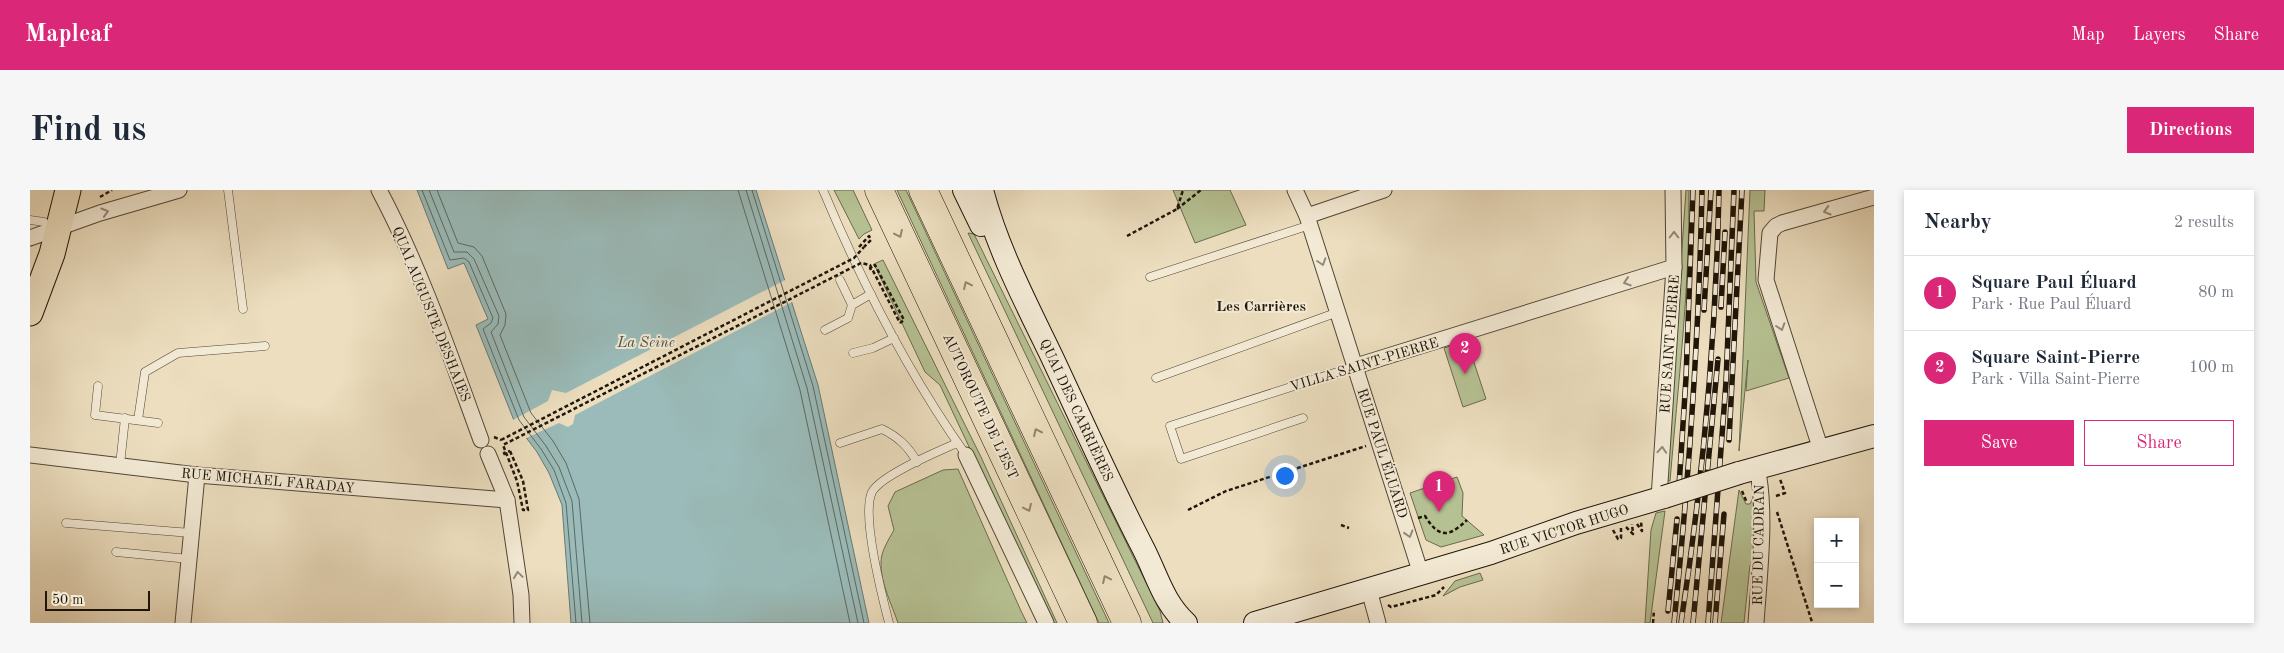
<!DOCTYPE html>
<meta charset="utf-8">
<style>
:root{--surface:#fff;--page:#f6f6f7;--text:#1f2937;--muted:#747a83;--line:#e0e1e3;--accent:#db2777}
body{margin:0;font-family:"Old Standard TT",serif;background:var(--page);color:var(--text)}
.controls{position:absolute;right:15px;bottom:15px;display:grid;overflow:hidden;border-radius:0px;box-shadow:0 2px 8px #0003}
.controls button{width:45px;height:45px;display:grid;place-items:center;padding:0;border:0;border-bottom:1px solid var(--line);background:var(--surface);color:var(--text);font:25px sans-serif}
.scale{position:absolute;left:15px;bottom:12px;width:105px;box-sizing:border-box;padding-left:5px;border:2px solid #1f1509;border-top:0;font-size:14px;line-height:18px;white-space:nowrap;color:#1f1509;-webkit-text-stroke:4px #f3ead5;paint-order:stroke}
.you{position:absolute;left:1254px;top:285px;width:18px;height:18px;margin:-12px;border:4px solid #fff;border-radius:50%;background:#1a73e8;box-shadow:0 0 0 8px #1a73e833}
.badge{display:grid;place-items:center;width:32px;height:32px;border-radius:50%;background:var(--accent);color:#fff;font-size:16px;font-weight:700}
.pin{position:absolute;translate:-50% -41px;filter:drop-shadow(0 1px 2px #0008)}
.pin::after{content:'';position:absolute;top:26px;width:18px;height:15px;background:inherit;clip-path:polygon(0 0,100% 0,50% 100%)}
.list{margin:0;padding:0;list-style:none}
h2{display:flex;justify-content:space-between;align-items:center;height:65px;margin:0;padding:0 20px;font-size:21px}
h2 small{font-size:16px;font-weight:400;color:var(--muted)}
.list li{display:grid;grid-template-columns:32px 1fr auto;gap:15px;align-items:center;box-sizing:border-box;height:75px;padding:0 20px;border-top:1px solid var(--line)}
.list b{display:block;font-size:19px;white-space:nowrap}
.list p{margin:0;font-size:16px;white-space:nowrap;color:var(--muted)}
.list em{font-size:16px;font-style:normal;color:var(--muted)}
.actions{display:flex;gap:10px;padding:15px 20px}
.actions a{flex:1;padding:11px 0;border:1px solid var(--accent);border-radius:0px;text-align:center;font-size:18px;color:var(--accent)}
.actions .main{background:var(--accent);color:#fff}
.map{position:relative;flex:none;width:1844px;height:433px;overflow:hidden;border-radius:0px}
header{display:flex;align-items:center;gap:30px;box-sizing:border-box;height:70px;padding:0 25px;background:var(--accent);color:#fff}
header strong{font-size:24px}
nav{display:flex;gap:28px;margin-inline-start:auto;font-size:18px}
.intro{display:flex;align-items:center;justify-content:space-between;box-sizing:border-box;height:120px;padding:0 30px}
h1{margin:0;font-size:35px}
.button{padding:12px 22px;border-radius:0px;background:var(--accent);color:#fff;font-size:18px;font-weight:700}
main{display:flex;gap:30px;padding:0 30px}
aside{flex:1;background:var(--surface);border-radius:0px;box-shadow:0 2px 8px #0003}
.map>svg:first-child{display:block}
</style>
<header>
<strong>Mapleaf</strong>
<nav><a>Map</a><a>Layers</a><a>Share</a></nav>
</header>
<div class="intro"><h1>Find us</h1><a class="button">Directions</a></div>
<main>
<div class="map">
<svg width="1844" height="433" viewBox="0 0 1844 433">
<rect width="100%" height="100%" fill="#ecdebf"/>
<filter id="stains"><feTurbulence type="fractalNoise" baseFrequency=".004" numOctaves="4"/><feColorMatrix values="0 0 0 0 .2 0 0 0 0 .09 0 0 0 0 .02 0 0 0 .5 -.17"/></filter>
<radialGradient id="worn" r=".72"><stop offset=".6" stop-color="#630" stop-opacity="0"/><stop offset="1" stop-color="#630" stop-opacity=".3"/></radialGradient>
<!-- green -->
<g fill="#b6c193" stroke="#6a6b4e">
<path d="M804,0H823L842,40L834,44L829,49Z"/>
<path d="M867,0H876L1079,433H1069Z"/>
<path d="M1143,0H1200L1216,35L1165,53Z"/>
<path d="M1656,0H1659C1660,97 1648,195 1640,291L1636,290Z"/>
<path d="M1720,0H1735L1734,21H1724L1726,92L1759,188L1716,201L1718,170L1709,261Z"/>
<path d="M938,43L944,44L1130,421L1133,433H1123Z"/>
<path d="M853,70L951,267L1027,433H1022L910,195L895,182L844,74Z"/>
<path d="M1437,151L1456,209L1433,217L1414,158Z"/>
<path d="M928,279L991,421L997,433H868C862,415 850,392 851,372C851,361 859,349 864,340L858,316L865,302L913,280Z"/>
<path d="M1427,287L1433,303L1432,326L1454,345L1411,357L1396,350L1380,303Z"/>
<path d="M1709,300L1716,314H1720L1726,302V373L1720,375L1714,433H1691Z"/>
<path d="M1635,321L1620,433H1615L1621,340L1626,323Z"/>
<path d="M1450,383L1453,390L1430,397L1413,406L1425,391Z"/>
</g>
<!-- water -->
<path fill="#9abbb9" stroke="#697973" d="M387,0H726L788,195L839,433H541L532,315L519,283L507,262L485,233L446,135L458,129L434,73L418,79Z"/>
<!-- pier -->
<path fill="#ecdebf" d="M757,89L764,111L545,225L543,234L538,237L529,233L494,249L482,234L481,231L518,211L522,200L536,203Z"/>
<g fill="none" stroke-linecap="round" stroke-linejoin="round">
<!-- shore -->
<g stroke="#5c6861" stroke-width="1">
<path d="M392,0L420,70L434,68L439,72L463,128L461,133L453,139L489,230L511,259L524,280L536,313L546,433"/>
<path d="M399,0L424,62H437L444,69L469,126L468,134L461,142L494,227L516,256L529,277L542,311L552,433"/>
<path d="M407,0L428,53L444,57L452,66L476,124L475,135L470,145L501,223L523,251L536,273L549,309L560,433"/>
<path d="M708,0L770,200L820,433"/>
<path d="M716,0L777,198L828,433"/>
<path d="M722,0L783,196L834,433"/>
</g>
<!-- lane casing -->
<g stroke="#524736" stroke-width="9">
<g id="lane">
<path d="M198,0L213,119"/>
<path d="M793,0C832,93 878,183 936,265"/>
<path d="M0,30L14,32"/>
<path d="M1120,87L1280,35"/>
<path d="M810,90L822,115"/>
<path d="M795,140L818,128L822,115L841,104"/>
<path d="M823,163L843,158L864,148"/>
<path d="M1126,188L1308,122"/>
<path d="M68,196L65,225L128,233"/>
<path d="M1273,228L1151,269L1140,236L1326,176"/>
<path d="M108,230L115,182L148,163L235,156"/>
<path d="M810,253L852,239C868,247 878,256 887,272"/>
<path d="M90,275L95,228"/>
<path d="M36,333L161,343"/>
<path d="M86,362L159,369"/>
<path d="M859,433C852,406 831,325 842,302C851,285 909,261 927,253"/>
</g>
</g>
<!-- street casing -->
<g stroke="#524736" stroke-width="17">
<g id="street">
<path d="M349,0C391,79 420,165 451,250"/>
<path d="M1265,0L1277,26L1391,384"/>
<path d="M1277,26L1354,0"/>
<path d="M0,48L70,23L149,0"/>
<path d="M1326,176L1644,77"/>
<path d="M1791,260L1736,90L1740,43L1746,36L1752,33L1844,7"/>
<path d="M458,264L477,310L491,405L492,433"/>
<path d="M0,265L167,285L477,310"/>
<path d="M936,265L1016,433"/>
<path d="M1629,308L1644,77L1643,0"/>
<path d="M1339,400L1348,433"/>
<path d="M153,433L167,285"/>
<path d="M1726,433C1729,388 1737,320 1727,278"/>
</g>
</g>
<!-- secondary casing -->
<g stroke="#1f1509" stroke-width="24">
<g id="secondary">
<path d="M934,0L951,35"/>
<path d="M952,0C967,58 996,113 1022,167C1052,231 1081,296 1113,358C1127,385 1133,412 1156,433"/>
<path d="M1709,283L1844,246"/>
<path d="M1225,433L1461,363L1546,333L1634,307"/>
</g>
</g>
<!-- primary casing -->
<g stroke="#1f1509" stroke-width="27">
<path id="primary" d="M0,123L22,64L38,0"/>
</g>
<!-- highway casing -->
<g stroke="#1f1509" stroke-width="29">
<g id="highway">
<path d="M849,0L1053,433"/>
<path d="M893,0L1097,433"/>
</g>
</g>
<!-- path -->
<g stroke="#1f1509" stroke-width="2.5" stroke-dasharray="4 2.5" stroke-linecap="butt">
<path d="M70,7L82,0"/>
<path d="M1147,19L1171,0"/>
<path d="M1097,46L1147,19L1153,0"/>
<path d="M829,57L839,46L841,50L834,57"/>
<path d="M841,80L840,78L845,75L874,130L870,133"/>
<path d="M464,247L471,250"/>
<path d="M475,265L474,263L480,261"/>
<path d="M1712,301L1717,313"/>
<path d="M1746,306L1755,303L1750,289"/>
<path d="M1158,320L1196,301L1336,256"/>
<path d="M1747,322L1782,432"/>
<path d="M1388,328L1395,326C1409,348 1418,348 1437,330"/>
<path d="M1607,334L1612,341L1611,332"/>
<path d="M1311,335L1319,338"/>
<path d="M1596,337L1603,344L1602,334"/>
<path d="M1583,340L1588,349L1591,348V337"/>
<path d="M1358,415L1361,417L1406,405L1414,397"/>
<path d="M1623,433L1624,420"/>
</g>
<!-- lane -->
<use href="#lane" stroke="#f3ead5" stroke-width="8"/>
<!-- street -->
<use href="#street" stroke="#f3ead5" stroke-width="15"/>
<!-- secondary -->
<use href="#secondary" stroke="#f3ead5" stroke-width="22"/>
<!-- primary -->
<use href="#primary" stroke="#ecdebf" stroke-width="25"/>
<!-- highway -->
<use href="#highway" stroke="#ecdebf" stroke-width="28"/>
<!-- rail casing -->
<g stroke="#1f1509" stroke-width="5.5">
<g id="rail">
<path d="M1691,117L1695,42"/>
<path d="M1674,120L1681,0"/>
<path d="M1699,250L1712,0"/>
<path d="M1649,296L1656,188L1663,0"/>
<path d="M1638,421L1647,329"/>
<path d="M1644,433C1659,289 1669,144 1672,0"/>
<path d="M1651,433C1673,290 1686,145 1689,0"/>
<path d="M1663,433L1688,169"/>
<path d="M1678,433L1696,192L1704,0"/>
<path d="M1685,433L1694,324"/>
</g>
</g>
<!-- rail -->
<use href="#rail" stroke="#f3ead5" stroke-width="4" stroke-dasharray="11" stroke-linecap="butt"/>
<!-- secondary-bridge casing -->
<g stroke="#1f1509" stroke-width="24" stroke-linecap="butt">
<path id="secondary-bridge" d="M1634,307L1709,283"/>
</g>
<!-- path-bridge -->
<g stroke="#1f1509" stroke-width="2.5" stroke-dasharray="4 2.5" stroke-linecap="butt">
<path d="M471,250L824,68L834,57"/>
<path d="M480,261L493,291L498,320H493L487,291L473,255L831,73L840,75L870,133"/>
</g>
<!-- secondary-bridge -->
<use href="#secondary-bridge" stroke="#f3ead5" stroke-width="22"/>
</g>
<!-- one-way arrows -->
<defs><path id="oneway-chevron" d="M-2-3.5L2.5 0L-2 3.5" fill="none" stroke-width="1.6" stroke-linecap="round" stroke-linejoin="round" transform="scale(1.25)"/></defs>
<g stroke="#948a79">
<use href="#oneway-chevron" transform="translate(1797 21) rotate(164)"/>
<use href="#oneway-chevron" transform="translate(75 22) rotate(-17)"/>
<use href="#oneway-chevron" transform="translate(1644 45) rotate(-90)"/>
<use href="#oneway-chevron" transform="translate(1292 72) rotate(72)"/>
<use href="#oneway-chevron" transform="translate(1597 92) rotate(162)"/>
<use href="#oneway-chevron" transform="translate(1751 137) rotate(72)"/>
<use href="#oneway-chevron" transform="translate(1632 260) rotate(-86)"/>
<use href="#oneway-chevron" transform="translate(1379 344) rotate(73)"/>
<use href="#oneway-chevron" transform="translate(488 385) rotate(-98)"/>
</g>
<g stroke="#90846d">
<use href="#oneway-chevron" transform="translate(869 44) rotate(65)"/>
<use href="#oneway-chevron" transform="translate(937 95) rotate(-115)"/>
<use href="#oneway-chevron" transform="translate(1007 242) rotate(-115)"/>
<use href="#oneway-chevron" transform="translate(998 318) rotate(65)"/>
<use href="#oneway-chevron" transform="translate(1076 389) rotate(-115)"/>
</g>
<g text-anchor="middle" stroke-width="4" stroke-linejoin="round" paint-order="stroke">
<!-- street labels -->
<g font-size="14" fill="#1f1509" stroke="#f3ead5">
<text transform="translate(402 124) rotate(68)" y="5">QUAI AUGUSTE DESHAIES</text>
<text transform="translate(1639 154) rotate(-86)" y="5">RUE SAINT-PIERRE</text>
<text transform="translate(1334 174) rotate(-17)" y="5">VILLA SAINT-PIERRE</text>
<text transform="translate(951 216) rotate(65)" y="5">AUTOROUTE DE L’EST</text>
<text transform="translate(1047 220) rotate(65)" y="5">QUAI DES CARRIÈRES</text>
<text transform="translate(1353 263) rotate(72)" y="5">RUE PAUL ÉLUARD</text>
<text transform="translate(238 290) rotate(5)" y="5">RUE MICHAEL FARADAY</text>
<text transform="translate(1534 339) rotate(-18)" y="5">RUE VICTOR HUGO</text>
<text transform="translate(1728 355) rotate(-89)" y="5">RUE DU CADRAN</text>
</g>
<!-- neighbourhood labels -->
<g font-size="15" font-weight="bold" fill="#1f1509" stroke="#f3ead5">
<text x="1231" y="121">Les Carrières</text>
</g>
<!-- water labels -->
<g font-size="15" font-style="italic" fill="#4a4f47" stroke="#f3ead5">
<text x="616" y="157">La Seine</text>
</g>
</g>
<rect width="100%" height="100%" filter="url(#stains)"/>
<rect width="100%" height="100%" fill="url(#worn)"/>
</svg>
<div class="controls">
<button>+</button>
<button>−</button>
</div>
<div class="scale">50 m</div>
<div class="you"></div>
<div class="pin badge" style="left:1409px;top:322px">1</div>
<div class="pin badge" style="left:1435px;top:184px">2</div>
</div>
<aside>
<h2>Nearby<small>2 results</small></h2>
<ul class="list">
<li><span class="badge">1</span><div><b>Square Paul Éluard</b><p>Park · Rue Paul Éluard</p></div><em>80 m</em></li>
<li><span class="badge">2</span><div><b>Square Saint-Pierre</b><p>Park · Villa Saint-Pierre</p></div><em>100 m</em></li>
</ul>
<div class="actions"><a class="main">Save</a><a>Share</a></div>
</aside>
</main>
